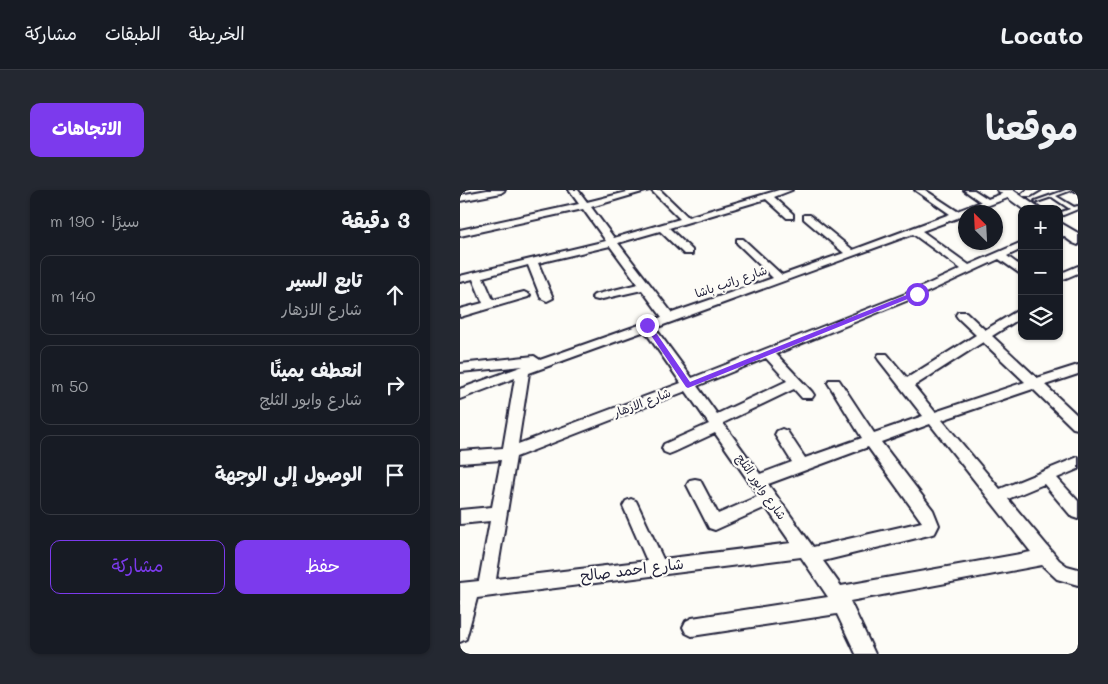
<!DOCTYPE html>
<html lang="ar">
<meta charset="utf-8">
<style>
:root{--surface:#171b24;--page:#242831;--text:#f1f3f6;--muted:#9ea1a6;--line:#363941;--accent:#7c3aed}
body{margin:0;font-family:Mali,"Playpen Sans Arabic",sans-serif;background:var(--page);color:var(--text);direction:rtl}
.controls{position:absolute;right:15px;top:15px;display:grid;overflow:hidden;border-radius:10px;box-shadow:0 1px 4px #0004}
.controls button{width:45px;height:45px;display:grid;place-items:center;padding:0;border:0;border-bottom:1px solid var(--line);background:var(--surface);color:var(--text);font:25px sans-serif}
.compass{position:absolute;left:498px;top:15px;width:45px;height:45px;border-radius:50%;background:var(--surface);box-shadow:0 1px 4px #0004;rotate:336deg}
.stop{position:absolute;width:15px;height:15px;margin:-11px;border:4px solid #7c3aed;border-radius:50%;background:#fff}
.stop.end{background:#7c3aed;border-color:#fff;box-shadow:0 1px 5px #0008}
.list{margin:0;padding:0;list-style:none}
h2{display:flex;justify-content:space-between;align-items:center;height:65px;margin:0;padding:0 20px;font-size:21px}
h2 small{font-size:16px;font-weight:400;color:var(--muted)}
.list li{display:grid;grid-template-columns:32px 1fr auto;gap:15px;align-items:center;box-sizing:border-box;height:80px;margin:0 10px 10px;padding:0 10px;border:1px solid var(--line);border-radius:10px}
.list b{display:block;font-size:19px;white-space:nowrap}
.list p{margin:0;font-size:16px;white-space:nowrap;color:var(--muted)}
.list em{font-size:16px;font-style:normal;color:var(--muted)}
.actions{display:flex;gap:10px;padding:15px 20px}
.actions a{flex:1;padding:11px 0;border:1px solid var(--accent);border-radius:10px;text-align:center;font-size:18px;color:var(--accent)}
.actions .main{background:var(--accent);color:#fff}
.icon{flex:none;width:28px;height:28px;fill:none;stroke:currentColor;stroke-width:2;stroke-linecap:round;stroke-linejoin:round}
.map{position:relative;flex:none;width:618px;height:464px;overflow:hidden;direction:ltr;border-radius:10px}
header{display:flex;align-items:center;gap:30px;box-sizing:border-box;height:70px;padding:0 25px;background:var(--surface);border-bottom:1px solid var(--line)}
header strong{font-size:24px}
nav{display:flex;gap:28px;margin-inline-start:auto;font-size:18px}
.intro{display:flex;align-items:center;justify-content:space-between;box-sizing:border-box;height:120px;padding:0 30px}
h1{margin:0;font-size:35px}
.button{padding:12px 22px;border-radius:10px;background:var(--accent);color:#fff;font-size:18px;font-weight:700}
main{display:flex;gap:30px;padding:0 30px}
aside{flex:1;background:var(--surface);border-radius:10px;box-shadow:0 1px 4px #0004}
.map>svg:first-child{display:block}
</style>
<header>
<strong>Locato</strong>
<nav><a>الخريطة</a><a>الطبقات</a><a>مشاركة</a></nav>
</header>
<div class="intro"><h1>موقعنا</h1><a class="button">الاتجاهات</a></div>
<main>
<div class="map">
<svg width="618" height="464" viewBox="0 0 618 464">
<rect width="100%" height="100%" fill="#fdfcf7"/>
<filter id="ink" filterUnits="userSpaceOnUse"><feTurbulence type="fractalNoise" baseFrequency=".02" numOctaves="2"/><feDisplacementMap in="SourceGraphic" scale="10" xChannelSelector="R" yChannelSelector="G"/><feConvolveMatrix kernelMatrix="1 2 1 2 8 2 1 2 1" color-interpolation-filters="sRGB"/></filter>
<g filter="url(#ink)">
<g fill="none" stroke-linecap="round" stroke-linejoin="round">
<!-- service casing -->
<g stroke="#22223b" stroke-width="4">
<g id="service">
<path d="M606,0H612L596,6L614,17L618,16V19L601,26H599V23L610,19L592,7L577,12L575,11Z"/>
<rect x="615" y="0" width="3" height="1"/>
</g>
</g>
<!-- minor casing -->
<g stroke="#22223b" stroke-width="4">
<g id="minor">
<path d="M27,0H45L41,3L0,11V5Z"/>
<path d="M109,0H118L127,12L175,0H189L131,17L154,48L220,29L191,0H200L228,27L319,0H332L314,7L333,24V28H327L306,9L209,38L232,60V64H224L200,41L158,53L212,123L313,88L277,53V49H283L322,85L384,63L344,29V25H350L393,60L490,24L455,0H465L497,21L521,12L504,0H514L528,9L547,2H553V6L511,22H506V25L500,27L462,41L509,75L562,52V59L547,66L562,77V85L539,69L461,105L316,164L352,202L354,205L352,208H342L334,199L263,233L300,284L332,272L315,245L317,241L322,239L327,241L345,268L402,248L368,193L369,190H379L414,243L463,226L419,170L417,167L419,164H427L447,188L516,145L498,128L496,125L498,122H506L525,140L562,118V127L532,146L577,188L618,175V184L585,195L618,226V239L613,238L573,199L482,230L540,299L618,267V279L597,288L618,311V329L612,327L584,294L548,309L599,370L607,376L618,379V395L597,389L582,375L390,411L415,464H396L377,424L232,446L226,443L223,437L226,431L232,428L368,407L341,367L17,408L6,449L0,452V393L19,391L30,331L0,334V320L32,317L41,270L0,273V261L43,258L55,188L0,209V199L63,176L0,182V174L74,166L80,170L202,127L182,100L138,110L134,109L132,107L134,105L178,94L150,56L78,73L93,108L87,111L81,108L68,75L23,87L33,110L64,102L70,105L68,107L0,127V119L23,113L13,89L0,92V86L146,51L123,19L0,46V40L119,14ZM453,44L501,79L453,101L232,188L195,138ZM185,141L221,193L58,254L69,183ZM523,152L565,192L475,222L454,196ZM306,168L327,191L257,224L237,196ZM226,201L249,234L204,254L202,258L204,262L209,264L214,262L255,243L299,306L258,324L240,290L235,289L230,290L227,295L249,338L255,340L306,317L331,353L203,369L176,311L171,309L166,311L163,316L187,371L36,389L56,267ZM470,234L571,362L381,396L363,371L469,345L475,343L479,335L473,320L421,252ZM408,257L462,332L353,357L308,294Z"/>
<path d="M618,76V83L599,91V84Z"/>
</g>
</g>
<!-- tertiary casing -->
<g stroke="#22223b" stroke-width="4">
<path id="tertiary" d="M567,0H581L571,6H563L562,4Z"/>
</g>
<!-- primary casing -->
<g stroke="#22223b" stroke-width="4">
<g id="primary">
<path d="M537,0H553L580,19H563Z"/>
<path d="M599,32L618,43V55L613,53L599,43Z"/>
</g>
</g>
<!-- service -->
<use href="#service" fill="#fdfcf7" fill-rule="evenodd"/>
<!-- minor -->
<use href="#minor" fill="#fdfcf7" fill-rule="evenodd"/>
<!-- tertiary -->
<use href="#tertiary" fill="#fdfcf7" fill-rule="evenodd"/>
<!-- primary -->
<use href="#primary" fill="#fdfcf7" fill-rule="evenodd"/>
</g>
</g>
<!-- route -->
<path fill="#7c3aed" d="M454,102L460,104L228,198L226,197L184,135L190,134L230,192Z"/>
<g text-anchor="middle" stroke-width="4.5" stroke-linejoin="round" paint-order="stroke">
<!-- street labels -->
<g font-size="12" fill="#22223b" stroke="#fdfcf7">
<text transform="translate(271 92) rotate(-19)" y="4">شارع راتب باشا</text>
<text transform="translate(182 213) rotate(-21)" y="4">شارع الازهار</text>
<text transform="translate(301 297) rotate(55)" y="4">شارع وابور الثلج</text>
</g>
<!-- near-street labels -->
<g font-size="15" fill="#22223b" stroke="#fdfcf7">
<text transform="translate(172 380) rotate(-7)" y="5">شارع احمد صالح</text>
</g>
</g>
</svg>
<div class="controls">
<button>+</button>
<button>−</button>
<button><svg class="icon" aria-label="layers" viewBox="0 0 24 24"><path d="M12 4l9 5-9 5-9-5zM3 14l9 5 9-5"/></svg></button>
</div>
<svg class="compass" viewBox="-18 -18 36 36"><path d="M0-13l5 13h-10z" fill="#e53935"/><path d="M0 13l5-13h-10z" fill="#9ea1a6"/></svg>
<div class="stop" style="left:457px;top:104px"></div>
<div class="stop end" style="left:187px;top:135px"></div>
</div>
<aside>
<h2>3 دقيقة<small>سيرًا · 190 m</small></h2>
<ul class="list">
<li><svg class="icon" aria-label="ahead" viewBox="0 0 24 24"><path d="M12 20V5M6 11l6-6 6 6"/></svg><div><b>تابع السير</b><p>شارع الازهار</p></div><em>140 m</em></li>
<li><svg class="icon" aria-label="right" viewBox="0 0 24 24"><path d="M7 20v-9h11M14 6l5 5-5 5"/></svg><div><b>انعطف يمينًا</b><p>شارع وابور الثلج</p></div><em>50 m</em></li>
<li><svg class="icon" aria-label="arrive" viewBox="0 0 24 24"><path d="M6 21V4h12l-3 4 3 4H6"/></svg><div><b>الوصول إلى الوجهة</b></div></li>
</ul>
<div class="actions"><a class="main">حفظ</a><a>مشاركة</a></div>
</aside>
</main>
